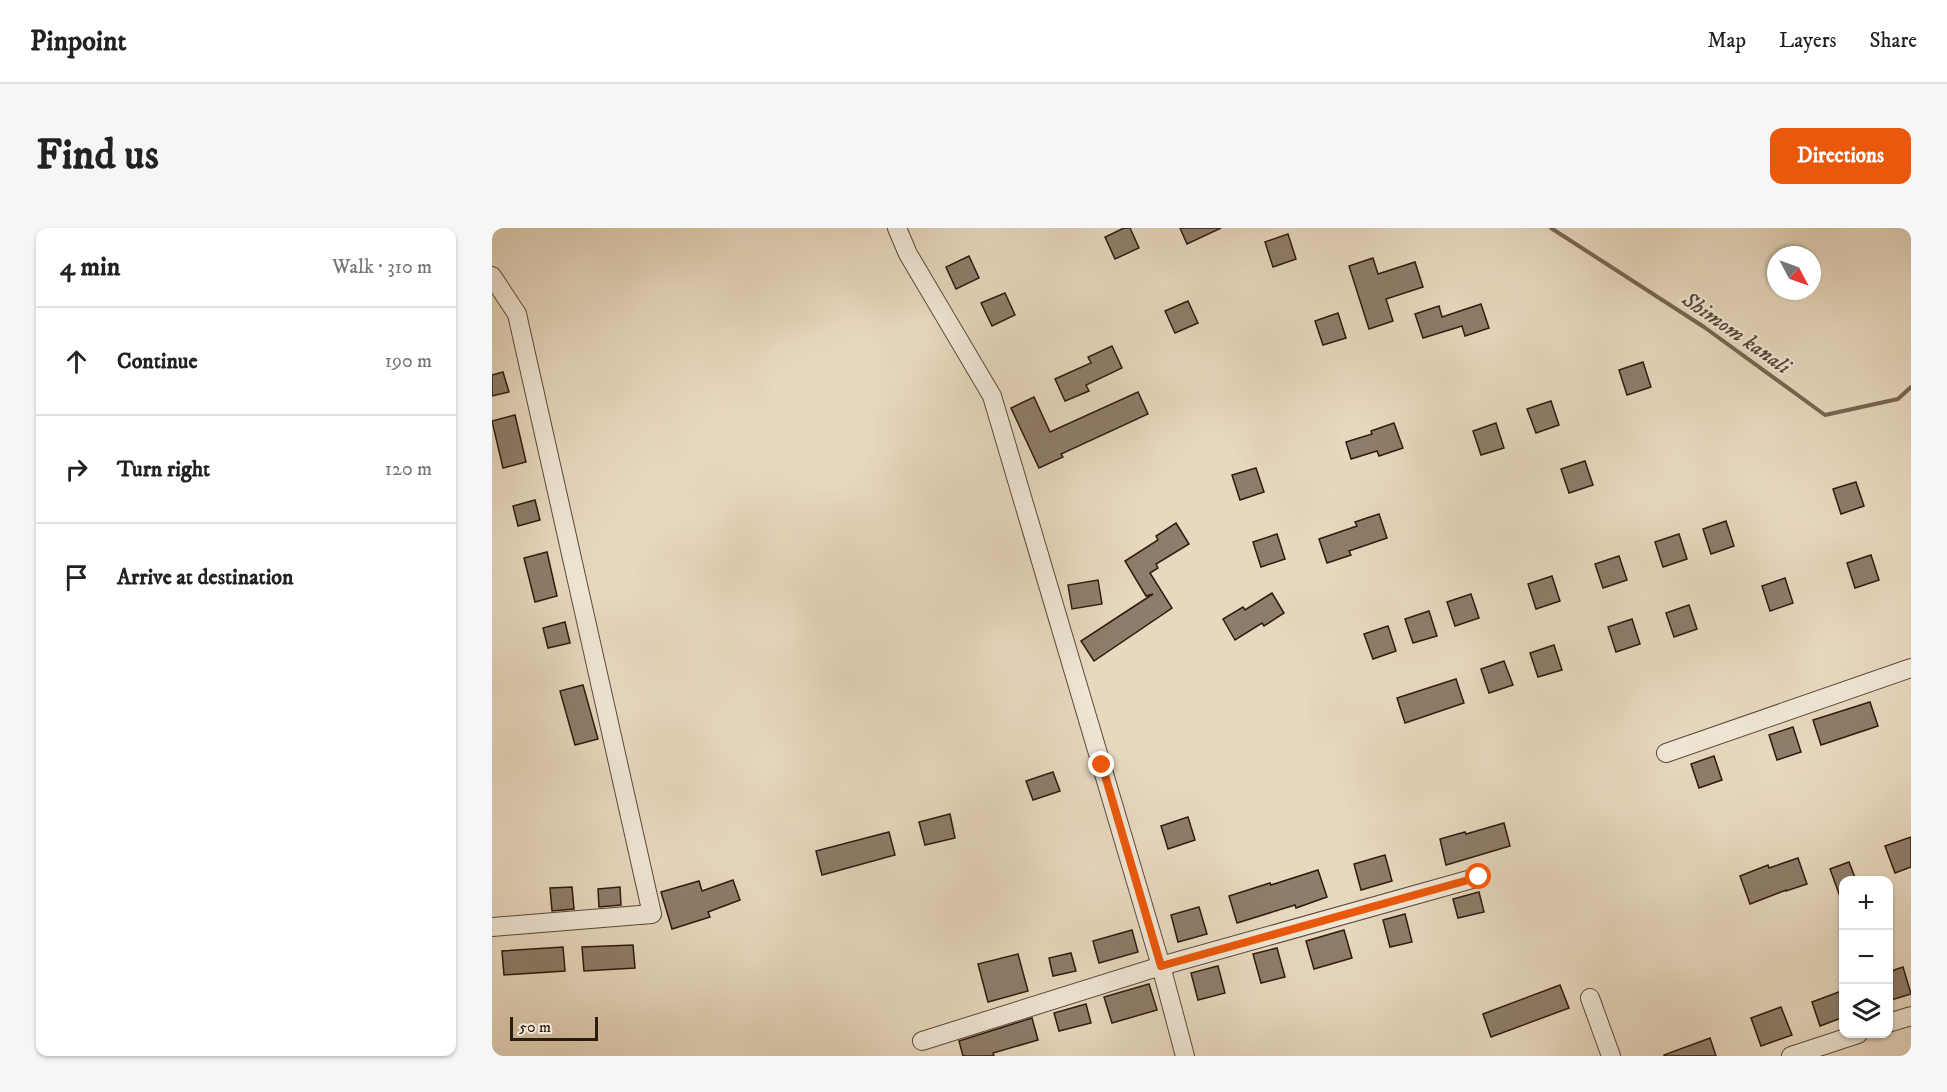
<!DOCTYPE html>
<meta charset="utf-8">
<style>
:root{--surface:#fff;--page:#f6f6f6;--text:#222;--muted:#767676;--line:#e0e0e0;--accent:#ea580c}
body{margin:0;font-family:"IM FELL DW Pica",serif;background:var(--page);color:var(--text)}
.controls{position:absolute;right:18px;bottom:18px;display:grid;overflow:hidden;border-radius:12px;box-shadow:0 2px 4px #0004}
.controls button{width:54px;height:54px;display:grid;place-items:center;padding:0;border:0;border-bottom:2px solid var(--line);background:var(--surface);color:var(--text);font:30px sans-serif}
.compass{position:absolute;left:1275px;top:18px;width:54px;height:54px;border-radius:50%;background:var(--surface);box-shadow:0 2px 4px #0004;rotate:131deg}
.scale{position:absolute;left:18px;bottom:15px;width:88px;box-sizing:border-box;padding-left:6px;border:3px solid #2e1b0f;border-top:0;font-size:16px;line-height:21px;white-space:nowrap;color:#2e1b0f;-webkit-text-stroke:4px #efe6d5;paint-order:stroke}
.stop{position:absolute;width:18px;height:18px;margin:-14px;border:4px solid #ea580c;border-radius:50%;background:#fff}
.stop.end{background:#ea580c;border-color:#fff;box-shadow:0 2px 6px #0008}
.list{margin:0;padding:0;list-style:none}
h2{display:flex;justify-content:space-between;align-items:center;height:78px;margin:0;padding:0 24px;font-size:26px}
h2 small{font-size:20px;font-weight:400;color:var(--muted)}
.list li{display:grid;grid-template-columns:39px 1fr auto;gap:18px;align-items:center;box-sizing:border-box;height:108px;padding:0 24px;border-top:2px solid var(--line)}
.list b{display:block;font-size:22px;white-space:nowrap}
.list em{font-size:20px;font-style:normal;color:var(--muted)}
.icon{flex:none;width:33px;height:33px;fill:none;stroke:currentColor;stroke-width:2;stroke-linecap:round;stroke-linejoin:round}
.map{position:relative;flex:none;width:1419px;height:828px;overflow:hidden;border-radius:12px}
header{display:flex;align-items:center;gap:36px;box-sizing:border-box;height:84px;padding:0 30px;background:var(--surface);border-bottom:2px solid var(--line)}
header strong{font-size:28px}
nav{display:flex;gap:33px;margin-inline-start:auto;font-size:21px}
.intro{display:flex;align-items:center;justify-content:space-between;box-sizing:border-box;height:144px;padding:0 36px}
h1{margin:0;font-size:42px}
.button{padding:15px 27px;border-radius:12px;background:var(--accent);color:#fff;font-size:21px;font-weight:700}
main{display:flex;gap:36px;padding:0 36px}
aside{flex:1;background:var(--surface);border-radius:12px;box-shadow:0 2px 4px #0004}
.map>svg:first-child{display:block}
</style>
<header>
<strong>Pinpoint</strong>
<nav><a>Map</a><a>Layers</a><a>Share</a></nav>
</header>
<div class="intro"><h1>Find us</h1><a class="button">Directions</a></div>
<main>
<aside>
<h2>4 min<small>Walk · 310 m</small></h2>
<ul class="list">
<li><svg class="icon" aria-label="ahead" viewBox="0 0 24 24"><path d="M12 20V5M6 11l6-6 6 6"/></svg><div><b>Continue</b></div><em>190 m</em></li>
<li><svg class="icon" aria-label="right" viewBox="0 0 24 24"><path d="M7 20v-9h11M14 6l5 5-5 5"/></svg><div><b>Turn right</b></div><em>120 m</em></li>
<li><svg class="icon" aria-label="arrive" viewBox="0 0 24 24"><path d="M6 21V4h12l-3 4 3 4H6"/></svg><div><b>Arrive at destination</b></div></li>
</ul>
</aside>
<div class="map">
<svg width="1419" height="828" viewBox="0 0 1419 828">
<rect width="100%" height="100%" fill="#e7d8be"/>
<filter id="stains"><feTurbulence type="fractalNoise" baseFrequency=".00333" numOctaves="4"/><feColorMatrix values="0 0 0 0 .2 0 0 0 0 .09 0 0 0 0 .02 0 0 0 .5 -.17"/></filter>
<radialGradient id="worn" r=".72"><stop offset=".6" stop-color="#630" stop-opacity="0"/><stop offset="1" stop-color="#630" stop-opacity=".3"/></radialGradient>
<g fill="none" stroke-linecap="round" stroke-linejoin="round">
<!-- stream -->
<path stroke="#776654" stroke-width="4" d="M1059,0L1212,99L1333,187L1406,171L1419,159"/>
</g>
<!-- building -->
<g fill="#8e7d6a" stroke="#2e1b0f" stroke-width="1.5">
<path d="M632,0H638L647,20L623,31L613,9Z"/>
<path d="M688,0H729L695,16Z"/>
<path d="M796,6L804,31L781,39L773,14Z"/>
<path d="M477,28L487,50L464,61L454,39Z"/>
<path d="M881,30L886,46L923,34L931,59L894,71L901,93L877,101L857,38Z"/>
<path d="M513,65L523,87L500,98L489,75Z"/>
<path d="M696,73L706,95L683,105L673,83Z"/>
<path d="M989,76L997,100L973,108L970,98L931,110L923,86L947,78L950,89Z"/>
<path d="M846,85L854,110L831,117L823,93Z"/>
<path d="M620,118L630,140L594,157L597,163L573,173L563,151L599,135L596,129Z"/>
<path d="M1151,134L1159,159L1135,167L1127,142Z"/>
<path d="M11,144L17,164L0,168V147Z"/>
<path d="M646,164L656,186L569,226L571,229L547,240L519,180L542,169L558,204Z"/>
<path d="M1059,173L1067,197L1044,205L1035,181Z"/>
<path d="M23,187L34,234L11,240L0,193Z"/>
<path d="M902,195L911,220L887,228L885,223L859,231L854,214L880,206L879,203Z"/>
<path d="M1004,195L1012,220L989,227L981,203Z"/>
<path d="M1093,233L1101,257L1077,265L1069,241Z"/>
<path d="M764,240L772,264L748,272L740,247Z"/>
<path d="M1364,254L1372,278L1349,286L1341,261Z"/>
<path d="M43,272L48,292L26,298L21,278Z"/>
<path d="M887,286L895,310L857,323L859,327L835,335L827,311L865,298L863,294Z"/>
<path d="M1234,293L1242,318L1219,326L1211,301Z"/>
<path d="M684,295L697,316L664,336L666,340L658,345L680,380L602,433L589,413L661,366L654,368L633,333L666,312L664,308Z"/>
<path d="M785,306L793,331L769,339L761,314Z"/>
<path d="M1187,306L1195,331L1171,339L1163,314Z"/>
<path d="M55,324L65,368L43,374L32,330Z"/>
<path d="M1379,327L1387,352L1363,360L1355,335Z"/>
<path d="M1127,328L1135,352L1111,360L1103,336Z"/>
<path d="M1060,348L1068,373L1044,381L1036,356Z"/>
<path d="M1293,350L1301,375L1278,383L1270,358Z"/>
<path d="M606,352L610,376L580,381L576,357Z"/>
<path d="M780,365L792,385L772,398L770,395L743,412L731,391L751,379L753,382Z"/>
<path d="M979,366L987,390L963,398L955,374Z"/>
<path d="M1197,377L1205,401L1182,409L1174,385Z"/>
<path d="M937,383L945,408L921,415L913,391Z"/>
<path d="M1140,391L1148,416L1124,424L1116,399Z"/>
<path d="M73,394L78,415L56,420L51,400Z"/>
<path d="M896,398L904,423L881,431L872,406Z"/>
<path d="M1062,417L1070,442L1046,449L1038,425Z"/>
<path d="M1012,433L1021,457L997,465L989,441Z"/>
<path d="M964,451L972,475L913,495L905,470Z"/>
<path d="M91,457L106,511L83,517L68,463Z"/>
<path d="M1378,474L1386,498L1329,517L1321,492Z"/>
<path d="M1301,499L1309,524L1285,532L1277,507Z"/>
<path d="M1222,528L1230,552L1207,560L1199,536Z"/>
<path d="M561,544L568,563L541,572L534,553Z"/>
<path d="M458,586L463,610L433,617L427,594Z"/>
<path d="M696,589L703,612L676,621L669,598Z"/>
<path d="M1012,595L1018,618L954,637L948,611L973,604L974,606Z"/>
<path d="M397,604L403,627L330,647L324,623Z"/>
<path d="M1419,609V639L1403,645L1393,618Z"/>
<path d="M893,627L900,653L869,662L862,636Z"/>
<path d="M1306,630L1315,656L1294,663V662L1258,676L1248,648L1276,637L1277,640Z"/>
<path d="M1357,634L1364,652H1352L1350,674L1338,641Z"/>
<path d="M826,642L835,669L804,680L803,677L745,695L737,668L778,655L779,657Z"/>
<path d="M241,652L248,672L216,684L218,689L180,701L169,664L207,653L210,663Z"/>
<path d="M80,659L82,681L60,683L58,660Z"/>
<path d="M128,659L129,677L107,679L106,661Z"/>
<path d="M987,664L992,684L966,690L961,671Z"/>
<path d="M707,679L715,706L686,714L679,687Z"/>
<path d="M913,686L920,714L898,719L891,692Z"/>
<path d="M640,702L646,724L607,735L601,713Z"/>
<path d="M852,702L860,730L822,741L814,713Z"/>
<path d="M141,717L143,740L92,743L90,719Z"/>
<path d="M71,719L73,743L12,747L10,723Z"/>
<path d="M785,720L793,749L769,755L761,726Z"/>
<path d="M579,725L584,743L561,748L557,730Z"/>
<path d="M526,726L536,763L496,774L486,736Z"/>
<path d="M726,738L733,765L706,772L699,745Z"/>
<path d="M1411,739L1419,766L1396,773V744Z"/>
<path d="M657,756L665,782L620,795L612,769Z"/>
<path d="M1068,757L1077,780L999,809L991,786Z"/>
<path d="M1352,762V789L1328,798L1320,774Z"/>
<path d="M594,776L599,795L567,803L562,785Z"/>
<path d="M1289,779L1300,807L1269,818L1259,790Z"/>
<path d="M540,790L546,812L501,825L502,828H471L467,813Z"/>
<path d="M1218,810L1224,828H1172V827Z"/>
</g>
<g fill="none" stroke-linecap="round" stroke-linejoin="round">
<!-- minor casing -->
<g stroke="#5c4a3b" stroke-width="20">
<g id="minor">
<path d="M405,0L416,26L500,168L669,738L693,828"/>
<path d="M0,48L25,86L160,686L0,699"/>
<path d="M1174,525L1419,440"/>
<path d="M1098,770L1119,828"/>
<path d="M1396,795L1419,788"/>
<path d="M430,813L669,738L987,649"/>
<path d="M1299,828L1366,806"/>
</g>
</g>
<!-- minor -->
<use href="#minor" stroke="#efe6d5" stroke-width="18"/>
</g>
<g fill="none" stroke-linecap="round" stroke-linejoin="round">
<!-- route -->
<path stroke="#ea580c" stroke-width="8" d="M610,537L669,738L987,649"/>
</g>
<g text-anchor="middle" stroke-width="4.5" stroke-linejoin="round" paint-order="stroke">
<!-- water labels -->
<g font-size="22" font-style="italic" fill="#594737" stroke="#efe6d5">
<text transform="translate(1245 104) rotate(35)" y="8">Shimom kanali</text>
</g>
</g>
<rect width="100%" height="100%" filter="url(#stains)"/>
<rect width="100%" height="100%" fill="url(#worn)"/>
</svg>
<div class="controls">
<button>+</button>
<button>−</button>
<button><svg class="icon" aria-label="layers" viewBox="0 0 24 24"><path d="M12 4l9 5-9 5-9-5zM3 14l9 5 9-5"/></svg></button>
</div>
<svg class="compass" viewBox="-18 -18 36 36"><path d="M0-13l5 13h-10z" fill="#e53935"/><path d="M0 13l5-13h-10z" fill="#767676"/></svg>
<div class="scale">50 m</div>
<div class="stop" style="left:987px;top:649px"></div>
<div class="stop end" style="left:610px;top:537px"></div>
</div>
</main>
